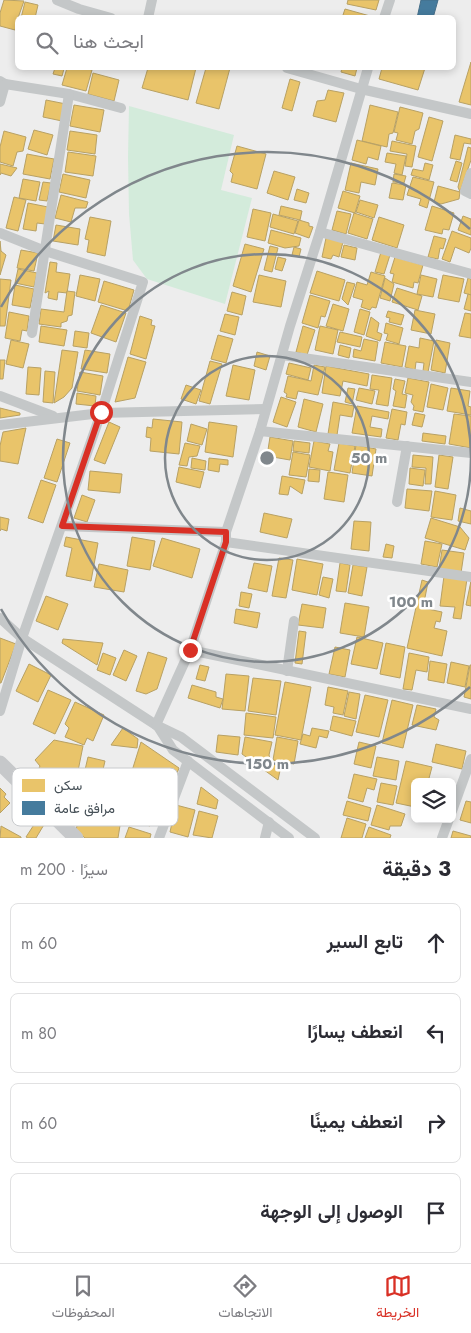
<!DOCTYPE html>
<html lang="ar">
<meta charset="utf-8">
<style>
:root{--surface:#fff;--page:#f2f2f3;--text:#2b2b33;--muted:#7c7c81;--line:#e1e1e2;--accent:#d93025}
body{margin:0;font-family:Jost,Vazirmatn,sans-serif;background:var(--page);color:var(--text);direction:rtl}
.controls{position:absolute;right:15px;bottom:15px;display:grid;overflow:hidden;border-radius:8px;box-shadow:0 2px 8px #0003}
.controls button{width:45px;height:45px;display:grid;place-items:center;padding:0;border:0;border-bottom:1px solid var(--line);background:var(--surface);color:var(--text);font:25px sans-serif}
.stop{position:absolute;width:15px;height:15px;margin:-11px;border:4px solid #d93025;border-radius:50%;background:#fff}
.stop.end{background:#d93025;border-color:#fff;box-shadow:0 1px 5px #0008}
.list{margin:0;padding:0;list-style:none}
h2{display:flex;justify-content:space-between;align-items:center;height:65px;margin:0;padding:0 20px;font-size:21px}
h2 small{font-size:16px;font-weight:400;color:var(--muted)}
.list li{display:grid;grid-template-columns:32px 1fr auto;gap:15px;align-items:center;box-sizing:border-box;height:80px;margin:0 10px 10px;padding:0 10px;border:1px solid var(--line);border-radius:8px}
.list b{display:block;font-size:19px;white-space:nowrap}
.list em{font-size:16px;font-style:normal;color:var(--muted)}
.icon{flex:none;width:28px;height:28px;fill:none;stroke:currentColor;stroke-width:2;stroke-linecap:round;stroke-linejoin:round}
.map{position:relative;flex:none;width:471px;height:838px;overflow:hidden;direction:ltr}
.search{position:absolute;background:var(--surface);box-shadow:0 2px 8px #0003;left:15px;right:15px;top:15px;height:55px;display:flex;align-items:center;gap:12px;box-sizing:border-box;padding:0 18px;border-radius:8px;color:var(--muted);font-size:19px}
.sheet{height:425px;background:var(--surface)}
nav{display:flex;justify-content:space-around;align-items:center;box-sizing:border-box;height:70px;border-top:1px solid var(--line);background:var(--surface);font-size:14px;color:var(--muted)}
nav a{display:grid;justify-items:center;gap:2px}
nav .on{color:var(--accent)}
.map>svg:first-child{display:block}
</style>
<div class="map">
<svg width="471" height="838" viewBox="0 0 471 838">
<rect width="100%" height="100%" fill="#ededed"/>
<!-- green -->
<path fill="#d3ebdb" d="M129,106L234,135L221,190L252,198L225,304L147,279L133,260L129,214L128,157Z"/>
<!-- homes -->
<g fill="#e9c46a" stroke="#b8a164">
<path d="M4,0L24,1L18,18L15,30L0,26V13Z"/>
<path d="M348,0H379L376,10L347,4Z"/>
<path d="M25,2L38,5L35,18H21Z"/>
<path d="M345,9L370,16V18H342Z"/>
<path d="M471,62V105L459,102Z"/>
<path d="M55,68L64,69L62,76L53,74Z"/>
<path d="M67,68H84L92,70L86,91L62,85Z"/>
<path d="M148,68H196L188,100L142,88Z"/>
<path d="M206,68H230L219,109L196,103Z"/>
<path d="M342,68H357L355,76L341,72Z"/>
<path d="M382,68H425L418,90L379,79Z"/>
<path d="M93,73L119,80L114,101L88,94Z"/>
<path d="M290,79L300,82L292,111L282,108Z"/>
<path d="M328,90L344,93L336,122L313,116L317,101L325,100Z"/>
<path d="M46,100L66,104L62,121L43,117Z"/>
<path d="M74,105L104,110L100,132L70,126Z"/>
<path d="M370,105L398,112L393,133L389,134L387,147L362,141Z"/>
<path d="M400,107L423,113L419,129L415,131L412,144L396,140L398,133L394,132Z"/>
<path d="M429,117L443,121L432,161L418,157Z"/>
<path d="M34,130L53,135L47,155L28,149Z"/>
<path d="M4,131L26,137L23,151L17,152L13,166L0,162V147Z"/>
<path d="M70,131L97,135L95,154L67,150Z"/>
<path d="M455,135L471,139V144L464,143L460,160L450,158Z"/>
<path d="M357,140L381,146L378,160L368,157L366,164L352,160Z"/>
<path d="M392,141L416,146L412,167L405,166L407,154L390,151Z"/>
<path d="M237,146L266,154L257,189L231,182L233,174L230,171Z"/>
<path d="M468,147L471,148V160L460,192L458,187Z"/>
<path d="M68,152L96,156L93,176L65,172Z"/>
<path d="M387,153L406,156L402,175L394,173L396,164L385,162Z"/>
<path d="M27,154L54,159L50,179L23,174Z"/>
<path d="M456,161L462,163L457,182L450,180Z"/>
<path d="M351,163L378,169L375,185L361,182L359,193L345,190Z"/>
<path d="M425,163L433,165L429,180L411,175L413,169L423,171Z"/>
<path d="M0,164L17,168L11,176L1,173L0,175Z"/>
<path d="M274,171L295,177L288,200L267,193Z"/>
<path d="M63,174L90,180L86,198L59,192Z"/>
<path d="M394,174L406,176L404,183L393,182Z"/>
<path d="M413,177L434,182L427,208L419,205L421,199L407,195Z"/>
<path d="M23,179L40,182L36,201L19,198Z"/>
<path d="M43,182L51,183L47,201L39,200Z"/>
<path d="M392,183L406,185L403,200L389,198Z"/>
<path d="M438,186L460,192L459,199L441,204L434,202Z"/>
<path d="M297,189L309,193L306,203L294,200Z"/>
<path d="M343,191L360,196L355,213L338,208Z"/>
<path d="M61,195L88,202L86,208H75L71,222L55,218Z"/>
<path d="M14,197L26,200L18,231L6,228Z"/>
<path d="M360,200L378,205L374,218L356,212Z"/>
<path d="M28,203L48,207L45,224L37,223L36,231L23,229Z"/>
<path d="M281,206L302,211L300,220L279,215Z"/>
<path d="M432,206L454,213L449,230L443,229L442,234L425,230Z"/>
<path d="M253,209L271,213L265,241L247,237Z"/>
<path d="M337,211L351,214L346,234L332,230Z"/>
<path d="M354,213L373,219L367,239L348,233Z"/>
<path d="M273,214L298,221L294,234L270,227Z"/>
<path d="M463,216L471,219V235L458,230Z"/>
<path d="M90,217L111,221L105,256L87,252L89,240L85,239Z"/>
<path d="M379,217L404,225L397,248L372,240Z"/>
<path d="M299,220L309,223V226L313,227L309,238L295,233Z"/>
<path d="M56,225L80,229L78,245L53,241Z"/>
<path d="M271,230L301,238L299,246L285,248L268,243Z"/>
<path d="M452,231L471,238V248L469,253L455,247L450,262L442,259Z"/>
<path d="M434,236L446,239L443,249L440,248L438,259L428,257Z"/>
<path d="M326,238L343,242L339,257L333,255L331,259L322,257Z"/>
<path d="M0,241L1,251L6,255L0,275Z"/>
<path d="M245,244L264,249L251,292L233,286Z"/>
<path d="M344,245L357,248L355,260L341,257Z"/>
<path d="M270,246L278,248L272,272L264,270Z"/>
<path d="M294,247L301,249L299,257L292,255Z"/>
<path d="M21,250L38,253L34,271L17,268Z"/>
<path d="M381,252L390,255L384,274L375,272Z"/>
<path d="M278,257L286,259L282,271L275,269Z"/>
<path d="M395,257L423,265L418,283L414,282L413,288L392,282L394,274L390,273Z"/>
<path d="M50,262L57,263L56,272L70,274L67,293L58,292L57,300L48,298L49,291L45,293Z"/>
<path d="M18,269L37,273L34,287L15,283Z"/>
<path d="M317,271L345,280L339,301L310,293Z"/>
<path d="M371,272L385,276L376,308L372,307L370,310L361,307L363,300L353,297L357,282L367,285Z"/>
<path d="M80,275L100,279L95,301L76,296Z"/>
<path d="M259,275L286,281L281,307L253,302Z"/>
<path d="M421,275L437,279L433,297L417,294Z"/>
<path d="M443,275L464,279L459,302L438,298Z"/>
<path d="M385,278L394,284L390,301L380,298Z"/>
<path d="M468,278L471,279V295L464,293Z"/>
<path d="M0,279L11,280L5,326H0Z"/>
<path d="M104,281L134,290L128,311L98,302Z"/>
<path d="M347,282L355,284L348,305L342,299Z"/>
<path d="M15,285L34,289L30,308L12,305Z"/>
<path d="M397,288L422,296L418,310L392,302Z"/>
<path d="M67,291L75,292L72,315L68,316L67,321L61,323V327L39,324L41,309L64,312Z"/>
<path d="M232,292L246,296L242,315L227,311Z"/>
<path d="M468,294L471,295V311L464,309Z"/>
<path d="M310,295L330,301L325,317L321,316L318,328L302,323Z"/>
<path d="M333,304L349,309L343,331L326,326Z"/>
<path d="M101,305L126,313L116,342L91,333Z"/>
<path d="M360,309L370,312L364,335L354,332Z"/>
<path d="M415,310L435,314L431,334L411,330Z"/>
<path d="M388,311L404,315L401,325L389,322L390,318L386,317Z"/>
<path d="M9,312L29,316L27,331L22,330L20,341L5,338Z"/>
<path d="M465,313L471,314V338L459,336Z"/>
<path d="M225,314L239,317L235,335L220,331Z"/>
<path d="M140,316L152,320L151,325L155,326L146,359L130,354Z"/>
<path d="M371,317L379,323L377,332L382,334L380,341L366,336Z"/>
<path d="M386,323L403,328L399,344L386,340L388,334L384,333Z"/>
<path d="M41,326L67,330L64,346L39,342Z"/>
<path d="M303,326L315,330L307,355L296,352Z"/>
<path d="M320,326L338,330L333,354L315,350Z"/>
<path d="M75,331L89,333L87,348L73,346Z"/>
<path d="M340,332L362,337L360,347L337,342Z"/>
<path d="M218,335L233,339L226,363L211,359Z"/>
<path d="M420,338L434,341L428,372L423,371L424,363L416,362L415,370L405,367L409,346L419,348Z"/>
<path d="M364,339L378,342L375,361L353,357L354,349L361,351Z"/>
<path d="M11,340L29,344L23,368L6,364Z"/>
<path d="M436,340L450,343L445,373L431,370Z"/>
<path d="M385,342L406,346L402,367L381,363Z"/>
<path d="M340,345L351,348L349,358L338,355Z"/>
<path d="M62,350L78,352L72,388L64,397L54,403Z"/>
<path d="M85,350L110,354L107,373L81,369Z"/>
<path d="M257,352L270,356L266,370L254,366Z"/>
<path d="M128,357L146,362L135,398L115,402Z"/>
<path d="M0,360H5L3,379H0Z"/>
<path d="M210,361L222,364L210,404L199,401Z"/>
<path d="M289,363L311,368L308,380L286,374Z"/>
<path d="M233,365L255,370L249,400L226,396Z"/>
<path d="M314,365L325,367L318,395L298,391L296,399L286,397L287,394L284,392L288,376L311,381Z"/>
<path d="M326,366L369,374L367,386L343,381L340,396L322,393Z"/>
<path d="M28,367L41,368L39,395L26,394Z"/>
<path d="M45,371L55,372L53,403L43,402Z"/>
<path d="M80,372L103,376L100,395L77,391Z"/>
<path d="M372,375L392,378L388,406L376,404L379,390L370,389Z"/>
<path d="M408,378L429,382L423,412L413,410L414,406L411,402L413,395L405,393Z"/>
<path d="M395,379L405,381L402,394L407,395L405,408L393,406L396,391L393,389Z"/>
<path d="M431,384L448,388L443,410L427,407Z"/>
<path d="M186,385L201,390L196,404L181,399Z"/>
<path d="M348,388L355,389L352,404L345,402Z"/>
<path d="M359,388L375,391L372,404L356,400Z"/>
<path d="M451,388L470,391L468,406L471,407V415L447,411Z"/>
<path d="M77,393L96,396L95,406L76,404Z"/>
<path d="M281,397L296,402L287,427L273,422Z"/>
<path d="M304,399L323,404L316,432L298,427Z"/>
<path d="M333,402L354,406L352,417L340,415L337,435L328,434Z"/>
<path d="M357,406L389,412L388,419L372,416L370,427L382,429L381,437L352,433Z"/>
<path d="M0,408L20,413V415L0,418Z"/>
<path d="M392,409L407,412L405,425L401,424L398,440L386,438Z"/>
<path d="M415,413L425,415L422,427L412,425Z"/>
<path d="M454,414L471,416V448L449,444Z"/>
<path d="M153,419L182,422L179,454L150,451L151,438L146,437L147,427L152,428Z"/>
<path d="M109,422L120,427L105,464L94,460Z"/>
<path d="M209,422L237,426L233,457L205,452Z"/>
<path d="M191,424L207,429L202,445L187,441Z"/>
<path d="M26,428L18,464L0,461V446L3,432Z"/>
<path d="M423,433L446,436L445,444L422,441Z"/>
<path d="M270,437L293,441L290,460L267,456Z"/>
<path d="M57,439L70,443L57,482L44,478Z"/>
<path d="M294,441L310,443L309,453L293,451Z"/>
<path d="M314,441L330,444L328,451L333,452L330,471L309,467Z"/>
<path d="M185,443L200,446L197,456L189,457L187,466L179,465Z"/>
<path d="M339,443L355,446L350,473L334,470Z"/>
<path d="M356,445L376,449L372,476L352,473Z"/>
<path d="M293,452L310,455L306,477L289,475Z"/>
<path d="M413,455L433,457L431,484H425L426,468L412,467Z"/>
<path d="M439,455L453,457L448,489L435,487Z"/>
<path d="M192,458L206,461L205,470L191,468Z"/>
<path d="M209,458L228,460V465L220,464L219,472L208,470Z"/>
<path d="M179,467L204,472L200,488L176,482Z"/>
<path d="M410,468L425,470L423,486L409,484Z"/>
<path d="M309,469L320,470L319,482L308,481Z"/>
<path d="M90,471L122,474L120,493L88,490Z"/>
<path d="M328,472L348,475L344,502L324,499Z"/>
<path d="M282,476L305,480L302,494L290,486L288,495L279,494Z"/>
<path d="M41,480L56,485L43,523L28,518Z"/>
<path d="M407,489L432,491L429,511L405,508Z"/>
<path d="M435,491L456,495L452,520L431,517Z"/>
<path d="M82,495L95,500L87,522L74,518Z"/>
<path d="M460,508L471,511V524L458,521Z"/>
<path d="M264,513L292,519L287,538L260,532Z"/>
<path d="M0,517L9,519L7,531L1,529L0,531Z"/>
<path d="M431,518L460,527L469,538L465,550L425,538Z"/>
<path d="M354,521L371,522L369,551L351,549Z"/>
<path d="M66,537L98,543L91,581L66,576L72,548L64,546Z"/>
<path d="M132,537L155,541L150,570L127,566Z"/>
<path d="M162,538L200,549L192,578L153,566Z"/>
<path d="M425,541L442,544L437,567L421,564Z"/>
<path d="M386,544L394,546L392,558L383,557Z"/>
<path d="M442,550L464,553L461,573L439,569Z"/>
<path d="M279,558L293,560L286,598L272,596Z"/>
<path d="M297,559L323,564L317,595L292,590Z"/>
<path d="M254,563L272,566L267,592L248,588Z"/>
<path d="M340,563L350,565L346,592L336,591Z"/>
<path d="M99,564L128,570L124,592L94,587Z"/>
<path d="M353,565L367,567L362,596L348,593Z"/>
<path d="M444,576L467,579L461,619L453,618L455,607L440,606Z"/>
<path d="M323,577L333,579L329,598L319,595Z"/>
<path d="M422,580L428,582L423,608L442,612L440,622L436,621L434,628L447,631L442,656L407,648Z"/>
<path d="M471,581V606L466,605Z"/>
<path d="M241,592L252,594L249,608L239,606Z"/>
<path d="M46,596L68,604L58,630L36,621Z"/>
<path d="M345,603L369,607L364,637L340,633Z"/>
<path d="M302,604L326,608L323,628L298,625Z"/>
<path d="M236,609L260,613L257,628L234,623Z"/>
<path d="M299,631L306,632L302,664L295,663Z"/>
<path d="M357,637L383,643L377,669L351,664Z"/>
<path d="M0,638L16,644L1,683H0Z"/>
<path d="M63,639L103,643L97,665L62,643Z"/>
<path d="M386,643L405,647L400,678L380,674Z"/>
<path d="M335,647L350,650L345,677L329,674Z"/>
<path d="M124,650L137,656L126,681L113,675Z"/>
<path d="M148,652L167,658L157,689L146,694L136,691Z"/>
<path d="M103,653L116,658L110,675L97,670Z"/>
<path d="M409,653L429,657L427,672L416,670L412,690L403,689Z"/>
<path d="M430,661L447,664L444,683L428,680Z"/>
<path d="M451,662L469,666L465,687L447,683Z"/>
<path d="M29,664L51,675L38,702L16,691Z"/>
<path d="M200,665L209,667L205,681L196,679Z"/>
<path d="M470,665H471V699L464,697Z"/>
<path d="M226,674L249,676L245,711L222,709Z"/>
<path d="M253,678L281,681L276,715L248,711Z"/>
<path d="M285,682L311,687L301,740L275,735Z"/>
<path d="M192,685L216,692V697L223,699L220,708L188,698Z"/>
<path d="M328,687L348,691L343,715L333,713L334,707L325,705Z"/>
<path d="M48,690L71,700L55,734L33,724Z"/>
<path d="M349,692L360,694L356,719L344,716Z"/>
<path d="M365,695L388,700L379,737L356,732Z"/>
<path d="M392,700L413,705L403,748L382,743Z"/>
<path d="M75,702L104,715L93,741L87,738L84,745L65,737L69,728L65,724Z"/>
<path d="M417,705L436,709L434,717L439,720L436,730L412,725Z"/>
<path d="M246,713L276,717L273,738L244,735Z"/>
<path d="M333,716L356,721L352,736L330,730Z"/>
<path d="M123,728L138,739L137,748L111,745Z"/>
<path d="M312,728L329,731L327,738L319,736L316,748L300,744L303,734L310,736Z"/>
<path d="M218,735L240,737L238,755L216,752Z"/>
<path d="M245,737L272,742L269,755L272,764L281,766L278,780L242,754Z"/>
<path d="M277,737L298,741L294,764L273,760Z"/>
<path d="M54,740L83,746L68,821L32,783L40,766L35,760Z"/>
<path d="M141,742L179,768L172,787L131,774Z"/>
<path d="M359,742L376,746L371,768L354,764Z"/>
<path d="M436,744L466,751L462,769L432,762Z"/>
<path d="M88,757L105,761L102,774L85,770Z"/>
<path d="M377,757L399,761L396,780L373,776Z"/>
<path d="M406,761L432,767L428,782H415V807L396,803Z"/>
<path d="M354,774L377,779L374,790L367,788L363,802L348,798Z"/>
<path d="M381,783L397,786L393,805L377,802Z"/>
<path d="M201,787L218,800L216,809L197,804Z"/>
<path d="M0,788L6,794L4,797L10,803L0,813Z"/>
<path d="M134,788L160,795L150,826L125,819Z"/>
<path d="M84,796L123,807L118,838H85L76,830Z"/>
<path d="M347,801L371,808L368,821L343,815Z"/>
<path d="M466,801L471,802V823L460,820Z"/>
<path d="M176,805L195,810L188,837L170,832Z"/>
<path d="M377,805L405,814L401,826H390L389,830L371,825Z"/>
<path d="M199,811L218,816L212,838L193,835Z"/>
<path d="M39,817L45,823L36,838H28L26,837Z"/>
<path d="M347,818L366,824L362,838H341Z"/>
<path d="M1,826L21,837V838H0Z"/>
<path d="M129,827L151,834L150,838H125Z"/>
<path d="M369,827L391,835L390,838H365Z"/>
<path d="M453,831L471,836V838H451Z"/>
</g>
<!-- public -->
<path fill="#457b9d" stroke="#456e88" d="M421,0H438L433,18H417Z"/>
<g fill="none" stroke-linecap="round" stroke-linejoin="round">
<!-- street -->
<g stroke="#c4c7c8" stroke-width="10">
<path d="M57,0L79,9L111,18"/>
<path d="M148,18L152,0"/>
<path d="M384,18L390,0"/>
<path d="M287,68L361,89L471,114"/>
<path d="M0,81L5,84L69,94L121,108"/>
<path d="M0,102L5,84"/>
<path d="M471,173L465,191L471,194"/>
<path d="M320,232L471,274"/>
<path d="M0,233L45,251L143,282L101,413L22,638L0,711"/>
<path d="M32,333L69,94"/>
<path d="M282,355L471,382"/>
<path d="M0,396L53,416"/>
<path d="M0,425L101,413L265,409"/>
<path d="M260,431L471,453"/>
<path d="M397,502L407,446"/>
<path d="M62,526L226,532"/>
<path d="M226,542L471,577"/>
<path d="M0,618L22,638L156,725L181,737L315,838"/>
<path d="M190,650L471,709"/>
<path d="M287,671L294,621"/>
<path d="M156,725L190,650L226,542V532L260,431L290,326L320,232L368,68"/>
<path d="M157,725L173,750L289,838"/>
<path d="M452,811L471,759"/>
<path d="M159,838L188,761"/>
<path d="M265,838L269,822"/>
<path d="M442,838L449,819"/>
</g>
<!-- secondary -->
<path stroke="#c6c8ca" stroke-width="15" d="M0,763L76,838"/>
</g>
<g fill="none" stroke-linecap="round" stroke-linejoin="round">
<!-- route -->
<path stroke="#d93025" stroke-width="6" d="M101,412L62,526L226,532V542L190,650"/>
</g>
<!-- distance rings -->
<g fill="none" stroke="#80878c" stroke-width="2.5">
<circle cx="267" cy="458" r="102"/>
<circle cx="267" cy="458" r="204"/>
<path d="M470 687A306 306 0 0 1 1 609M1 307A306 306 0 0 1 470 229"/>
</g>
<!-- legend -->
<rect x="12" y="768" width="166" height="58" rx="8" fill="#fff" stroke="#c8cacd" stroke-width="1"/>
<rect x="22" y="779" width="23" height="13" fill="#e9c46a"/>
<rect x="22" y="801" width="23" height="14" fill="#457b9d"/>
<g font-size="14" fill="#465057">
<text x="54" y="790">سكن</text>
<text x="54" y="813">مرافق عامة</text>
</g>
<circle cx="267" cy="458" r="8" fill="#80878c" stroke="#fff" stroke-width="2.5"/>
<g font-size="15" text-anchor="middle" font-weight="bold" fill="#80878c" stroke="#fff" stroke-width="5" stroke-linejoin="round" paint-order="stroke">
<text x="369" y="463">50 m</text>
<text x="411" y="607">100 m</text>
<text x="267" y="769">150 m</text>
</g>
</svg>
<div class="controls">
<button><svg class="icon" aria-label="layers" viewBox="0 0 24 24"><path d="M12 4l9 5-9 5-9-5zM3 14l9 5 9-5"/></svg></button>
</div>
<div class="stop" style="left:101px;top:412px"></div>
<div class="stop end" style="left:190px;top:650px"></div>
<div class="search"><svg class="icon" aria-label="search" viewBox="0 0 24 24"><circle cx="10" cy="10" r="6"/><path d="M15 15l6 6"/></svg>ابحث هنا</div>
</div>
<section class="sheet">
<h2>3 دقيقة<small>سيرًا · 200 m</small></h2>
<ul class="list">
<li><svg class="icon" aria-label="ahead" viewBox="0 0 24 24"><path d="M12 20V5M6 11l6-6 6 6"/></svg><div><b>تابع السير</b></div><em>60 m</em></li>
<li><svg class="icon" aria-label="left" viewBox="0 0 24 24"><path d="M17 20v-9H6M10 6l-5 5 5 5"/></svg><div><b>انعطف يسارًا</b></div><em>80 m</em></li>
<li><svg class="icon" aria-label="right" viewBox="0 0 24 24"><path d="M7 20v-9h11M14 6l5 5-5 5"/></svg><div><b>انعطف يمينًا</b></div><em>60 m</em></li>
<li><svg class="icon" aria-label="arrive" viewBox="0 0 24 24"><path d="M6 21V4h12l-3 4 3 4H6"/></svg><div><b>الوصول إلى الوجهة</b></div></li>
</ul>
</section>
<nav>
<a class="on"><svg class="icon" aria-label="map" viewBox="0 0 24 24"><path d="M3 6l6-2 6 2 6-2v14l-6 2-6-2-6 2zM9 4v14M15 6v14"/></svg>الخريطة</a>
<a><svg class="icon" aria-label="directions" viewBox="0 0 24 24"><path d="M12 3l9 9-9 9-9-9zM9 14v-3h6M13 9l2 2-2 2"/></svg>الاتجاهات</a>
<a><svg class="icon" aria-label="saved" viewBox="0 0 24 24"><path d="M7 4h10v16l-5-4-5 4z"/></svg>المحفوظات</a>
</nav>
